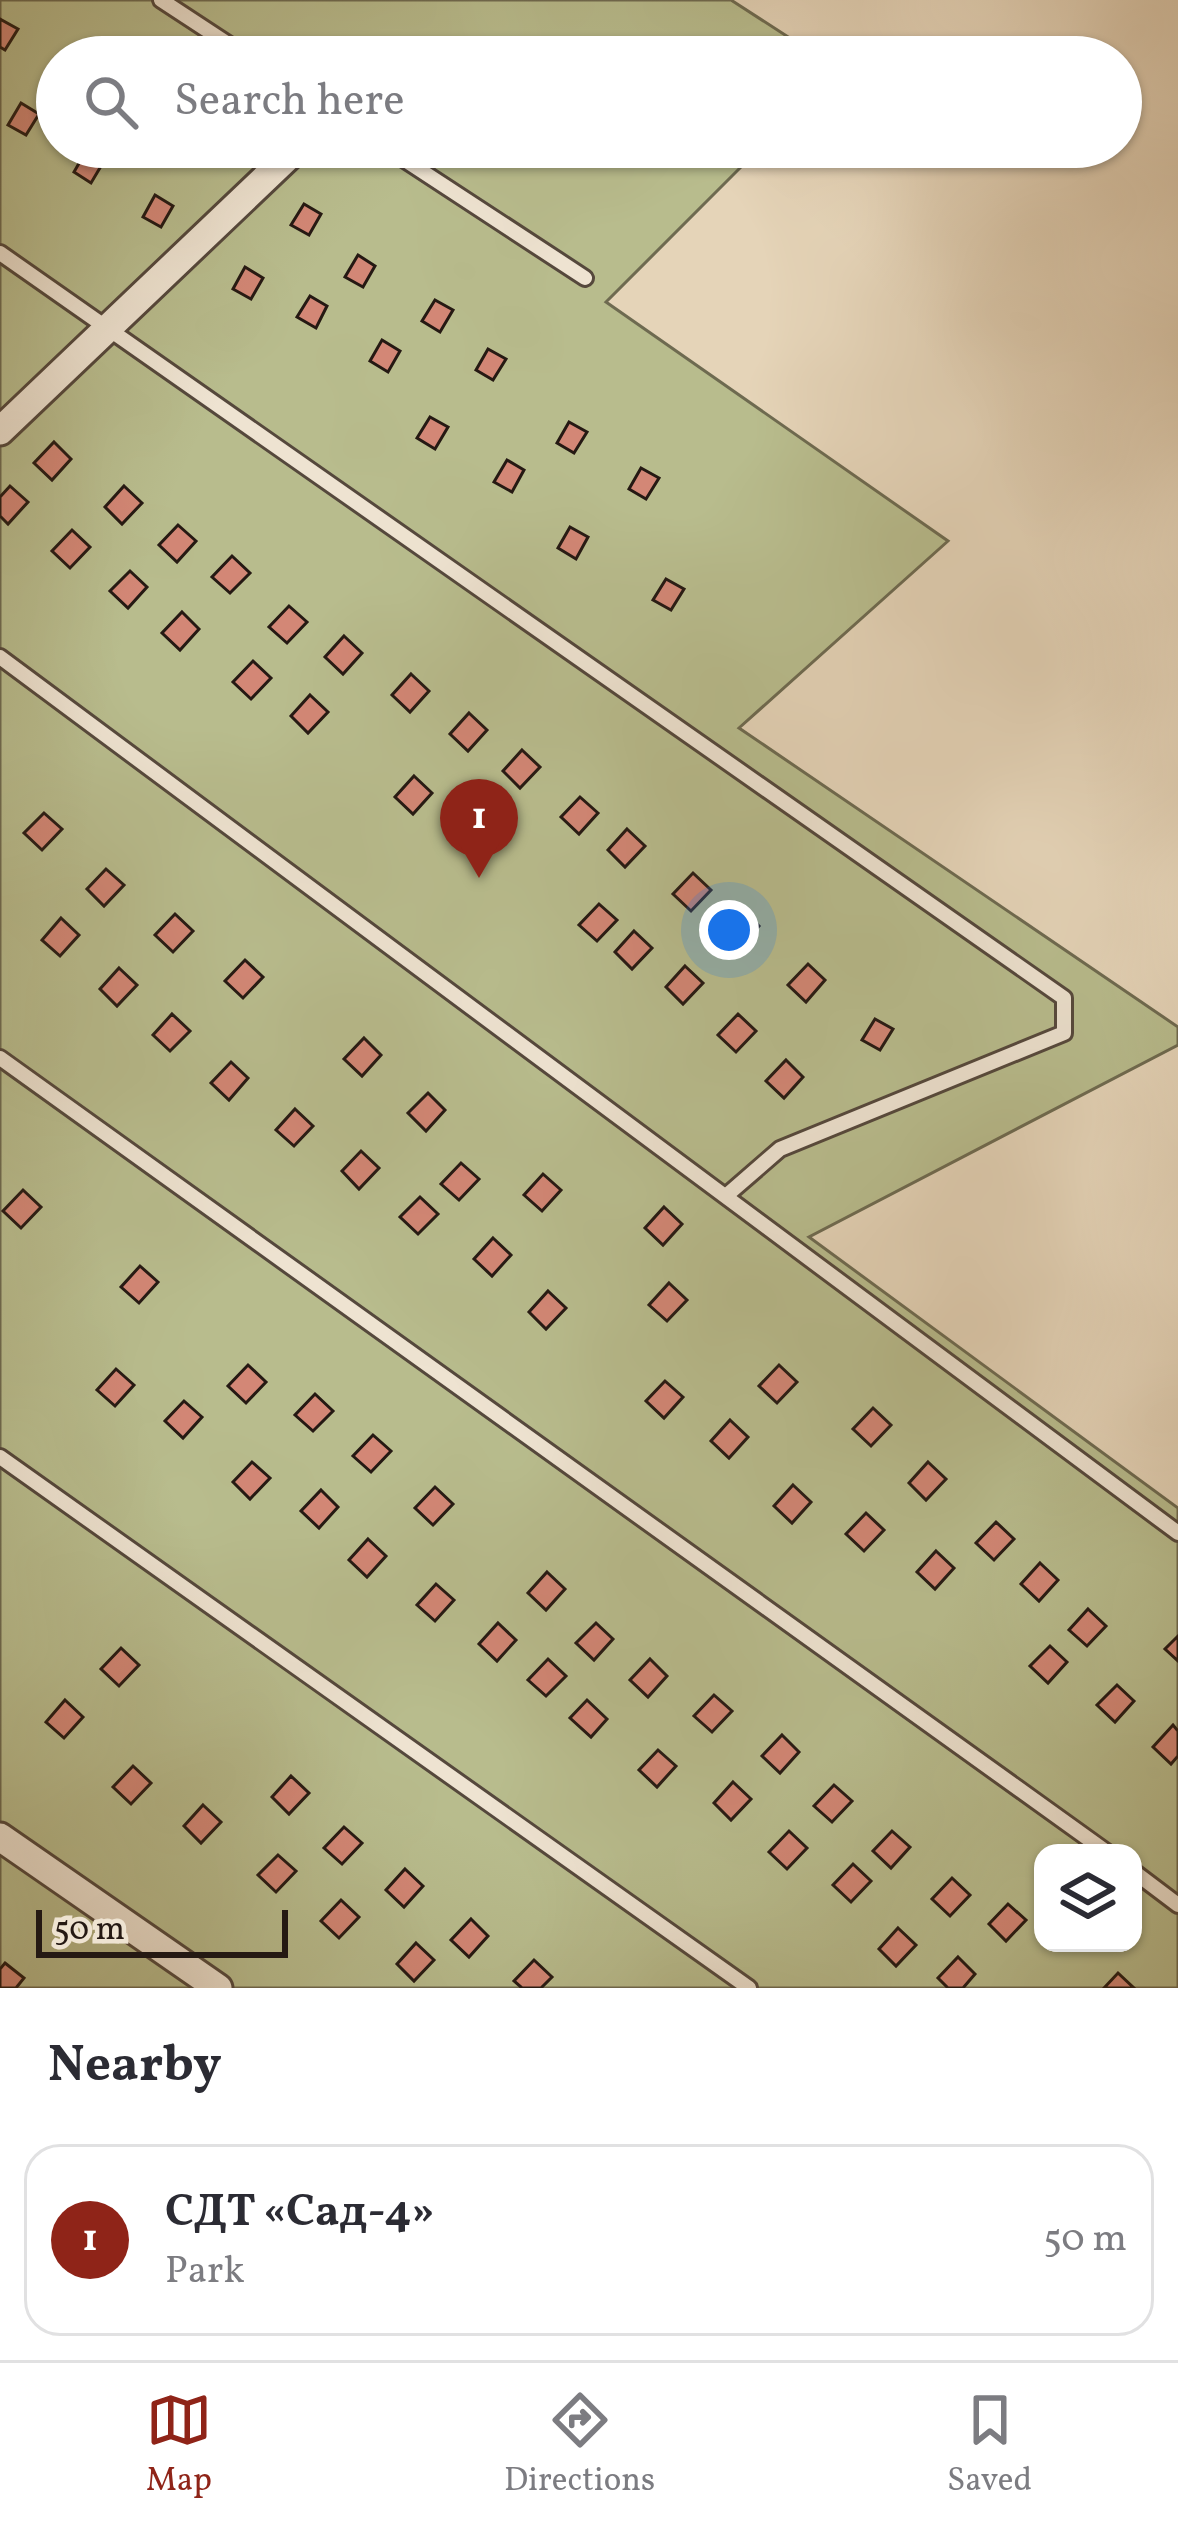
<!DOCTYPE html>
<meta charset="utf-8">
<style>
:root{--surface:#fff;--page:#f2f2f3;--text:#2b2b33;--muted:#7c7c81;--line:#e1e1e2;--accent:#8f2418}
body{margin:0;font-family:Vollkorn,serif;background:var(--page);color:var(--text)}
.controls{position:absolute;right:36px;bottom:36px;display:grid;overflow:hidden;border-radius:24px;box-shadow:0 3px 9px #0004}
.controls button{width:108px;height:108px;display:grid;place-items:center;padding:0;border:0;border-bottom:3px solid var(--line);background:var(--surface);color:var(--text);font:60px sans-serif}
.scale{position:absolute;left:36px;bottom:30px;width:252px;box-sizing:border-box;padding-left:12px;border:6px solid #251913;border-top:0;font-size:33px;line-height:42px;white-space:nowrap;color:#251913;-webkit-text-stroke:9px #eee3d1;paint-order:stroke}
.you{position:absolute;left:729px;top:930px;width:42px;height:42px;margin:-30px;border:9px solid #fff;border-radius:50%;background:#1a73e8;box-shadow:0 0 0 18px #1a73e833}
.badge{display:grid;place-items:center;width:78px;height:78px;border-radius:50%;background:var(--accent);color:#fff;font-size:39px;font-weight:700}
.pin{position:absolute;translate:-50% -99px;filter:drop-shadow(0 3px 6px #0008)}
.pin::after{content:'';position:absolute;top:63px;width:42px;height:36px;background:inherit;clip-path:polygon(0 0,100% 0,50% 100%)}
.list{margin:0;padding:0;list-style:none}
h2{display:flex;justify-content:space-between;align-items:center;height:156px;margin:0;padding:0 48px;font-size:51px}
h2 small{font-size:39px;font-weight:400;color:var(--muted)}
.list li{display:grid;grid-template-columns:78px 1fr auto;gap:36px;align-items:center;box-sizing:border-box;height:192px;margin:0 24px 24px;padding:0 24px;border:3px solid var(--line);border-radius:36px}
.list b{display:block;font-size:45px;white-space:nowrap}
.list p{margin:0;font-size:39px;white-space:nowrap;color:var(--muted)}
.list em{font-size:39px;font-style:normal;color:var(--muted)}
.icon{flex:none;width:66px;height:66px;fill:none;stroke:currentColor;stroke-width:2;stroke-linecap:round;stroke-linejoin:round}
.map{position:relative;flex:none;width:1178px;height:1988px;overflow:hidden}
.search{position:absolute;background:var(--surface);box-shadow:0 3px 9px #0004;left:36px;right:36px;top:36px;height:132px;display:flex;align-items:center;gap:30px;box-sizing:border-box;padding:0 42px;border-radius:66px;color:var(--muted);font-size:45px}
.sheet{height:372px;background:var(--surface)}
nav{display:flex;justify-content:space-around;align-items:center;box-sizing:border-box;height:168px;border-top:3px solid var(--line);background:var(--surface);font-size:33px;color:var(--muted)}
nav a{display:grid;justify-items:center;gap:6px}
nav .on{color:var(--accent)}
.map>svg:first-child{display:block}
</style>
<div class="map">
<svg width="1178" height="1988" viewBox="0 0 1178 1988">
<rect width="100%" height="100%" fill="#e5d4b8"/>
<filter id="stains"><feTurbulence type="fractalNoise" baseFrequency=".00167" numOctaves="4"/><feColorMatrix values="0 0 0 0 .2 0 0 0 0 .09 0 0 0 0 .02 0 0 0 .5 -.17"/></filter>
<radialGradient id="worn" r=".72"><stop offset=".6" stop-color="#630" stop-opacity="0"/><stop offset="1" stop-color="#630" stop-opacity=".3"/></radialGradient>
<!-- green -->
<path fill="#b8bc8d" stroke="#6e6a50" stroke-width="3" fill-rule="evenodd" d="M0,0H731L819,57H57V147H761L606,302L948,541L739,728L1178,1027V1045L809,1237L1178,1508V1988H0ZM1043,1853H1133V1943H1043Z"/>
<!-- building -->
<g fill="#d38776" stroke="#251913" stroke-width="3">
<path d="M0,19L18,29L5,50L0,47Z"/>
<path d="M21,103L39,114L26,135L8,125Z"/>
<path d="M86,151L104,161L91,183L74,172Z"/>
<path d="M155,195L173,206L161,227L143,217Z"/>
<path d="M304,204L321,214L309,235L291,225Z"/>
<path d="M358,255L375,266L363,287L345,277Z"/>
<path d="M245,267L263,278L251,299L233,289Z"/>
<path d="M310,296L327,306L316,328L297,317Z"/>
<path d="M435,300L453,310L440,332L422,321Z"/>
<path d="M382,340L400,351L388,372L370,361Z"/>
<path d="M488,349L506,359L493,380L476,370Z"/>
<path d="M430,417L448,427L435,449L417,438Z"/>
<path d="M569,422L587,432L574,453L557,443Z"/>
<path d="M54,442L71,459L52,480L34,463Z"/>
<path d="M507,460L524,470L512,492L494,482Z"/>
<path d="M641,468L659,478L646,499L629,489Z"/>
<path d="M10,486L28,502L8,524L0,516V497Z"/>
<path d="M124,486L142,503L122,524L105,507Z"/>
<path d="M178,525L196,541L177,562L159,545Z"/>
<path d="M570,527L588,537L576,559L558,548Z"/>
<path d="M72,530L90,547L70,568L52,551Z"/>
<path d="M232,556L250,573L230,593L212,577Z"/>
<path d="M130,571L147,587L128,608L110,591Z"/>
<path d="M666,579L684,589L671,610L653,600Z"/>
<path d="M289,606L307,622L287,643L269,627Z"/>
<path d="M182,612L199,629L180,650L162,633Z"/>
<path d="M344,636L362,653L343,674L325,657Z"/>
<path d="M253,661L271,678L251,699L233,682Z"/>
<path d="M411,674L429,691L410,712L392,695Z"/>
<path d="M310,695L328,712L308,733L291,716Z"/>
<path d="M469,713L487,730L468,751L450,734Z"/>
<path d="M522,750L540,767L520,788L503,771Z"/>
<path d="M414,776L432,793L413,814L395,797Z"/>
<path d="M580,797L598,813L579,834L561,817Z"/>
<path d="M482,812L499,829L480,850L462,833Z"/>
<path d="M44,813L62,829L42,850L24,833Z"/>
<path d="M627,829L645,846L625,867L608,850Z"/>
<path d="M106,869L124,885L104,906L87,889Z"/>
<path d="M693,873L711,890L691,911L673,894Z"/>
<path d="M599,904L617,920L597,941L579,925Z"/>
<path d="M741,908L759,926L739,947L722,930Z"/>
<path d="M175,914L193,931L173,952L155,935Z"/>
<path d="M61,918L79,935L60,956L42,940Z"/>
<path d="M634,931L652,948L632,969L615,952Z"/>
<path d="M245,960L263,977L243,998L225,981Z"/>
<path d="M808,964L825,980L806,1002L788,985Z"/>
<path d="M685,966L703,983L683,1004L666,987Z"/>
<path d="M119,968L137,985L117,1006L100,989Z"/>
<path d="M172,1014L190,1031L170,1051L153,1035Z"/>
<path d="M738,1014L756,1031L736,1052L718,1035Z"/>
<path d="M875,1019L893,1029L880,1050L862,1040Z"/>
<path d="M364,1038L381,1055L362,1076L344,1059Z"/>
<path d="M786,1060L803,1077L784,1098L766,1081Z"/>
<path d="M231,1062L248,1078L229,1100L211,1083Z"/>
<path d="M428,1093L445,1110L426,1131L408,1113Z"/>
<path d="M295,1109L313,1126L294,1146L276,1130Z"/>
<path d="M361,1151L379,1168L359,1189L342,1171Z"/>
<path d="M461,1163L479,1179L459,1200L441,1184Z"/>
<path d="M543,1174L561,1190L542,1211L524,1195Z"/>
<path d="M23,1190L41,1207L21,1228L3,1211Z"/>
<path d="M420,1197L438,1214L418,1234L400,1217Z"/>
<path d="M664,1207L682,1224L663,1245L645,1228Z"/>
<path d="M493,1238L511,1255L492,1276L474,1259Z"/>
<path d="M140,1266L158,1282L139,1303L121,1287Z"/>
<path d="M669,1283L687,1300L667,1321L649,1305Z"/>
<path d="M548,1291L566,1308L546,1329L529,1312Z"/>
<path d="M248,1365L266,1382L246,1403L228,1386Z"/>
<path d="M779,1365L797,1382L777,1403L759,1386Z"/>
<path d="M116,1369L134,1385L115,1406L97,1390Z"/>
<path d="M665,1381L683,1397L664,1418L646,1401Z"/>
<path d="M315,1394L333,1411L313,1431L295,1415Z"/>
<path d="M184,1401L202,1417L183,1438L165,1421Z"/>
<path d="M873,1408L891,1425L871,1446L853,1429Z"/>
<path d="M730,1420L748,1437L729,1458L711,1441Z"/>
<path d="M373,1435L391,1451L371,1472L353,1456Z"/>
<path d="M252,1462L270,1478L250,1499L233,1482Z"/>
<path d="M928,1462L946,1479L926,1500L909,1483Z"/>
<path d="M793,1485L811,1502L792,1523L774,1506Z"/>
<path d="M435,1487L453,1504L433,1525L415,1508Z"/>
<path d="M321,1490L338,1507L319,1528L301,1511Z"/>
<path d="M866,1513L884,1530L864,1551L846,1534Z"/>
<path d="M996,1522L1014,1539L994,1560L976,1543Z"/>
<path d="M368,1539L386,1556L367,1577L349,1560Z"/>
<path d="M936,1551L954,1568L935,1589L917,1572Z"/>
<path d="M1040,1563L1058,1580L1039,1601L1021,1584Z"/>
<path d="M547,1572L565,1589L546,1610L528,1593Z"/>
<path d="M436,1584L454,1600L435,1621L417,1605Z"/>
<path d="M1088,1609L1106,1626L1087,1646L1069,1630Z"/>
<path d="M498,1623L516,1640L497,1661L479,1644Z"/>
<path d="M596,1623L613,1639L594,1660L576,1643Z"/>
<path d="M1178,1636V1661L1165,1649Z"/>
<path d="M1050,1646L1067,1662L1048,1683L1030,1666Z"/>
<path d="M121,1648L139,1665L119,1686L101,1669Z"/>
<path d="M548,1659L566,1676L546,1696L528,1680Z"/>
<path d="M650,1659L667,1676L648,1697L630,1680Z"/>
<path d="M1117,1685L1134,1701L1115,1722L1097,1705Z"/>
<path d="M714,1695L732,1711L712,1732L694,1716Z"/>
<path d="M65,1700L83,1717L64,1738L46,1722Z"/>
<path d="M587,1700L607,1719L591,1737L570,1718Z"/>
<path d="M1173,1725L1178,1731V1756L1171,1764L1153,1747Z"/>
<path d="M782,1735L799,1752L780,1773L762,1756Z"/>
<path d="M658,1750L676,1766L657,1787L639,1770Z"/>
<path d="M133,1766L151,1783L131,1804L113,1787Z"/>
<path d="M291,1776L309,1793L289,1814L272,1797Z"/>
<path d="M733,1782L751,1799L731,1820L714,1803Z"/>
<path d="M834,1785L852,1801L832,1822L814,1806Z"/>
<path d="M203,1805L221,1822L201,1843L184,1826Z"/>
<path d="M344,1827L362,1843L342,1864L324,1848Z"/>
<path d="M789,1831L807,1848L787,1869L769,1852Z"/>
<path d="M892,1831L910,1847L891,1868L873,1851Z"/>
<path d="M278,1855L296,1871L276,1892L258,1875Z"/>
<path d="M853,1864L871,1881L851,1902L833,1885Z"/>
<path d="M405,1869L423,1886L404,1907L386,1890Z"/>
<path d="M952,1878L970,1895L950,1916L932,1899Z"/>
<path d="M341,1900L359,1917L339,1938L321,1921Z"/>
<path d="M1008,1904L1026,1920L1006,1941L989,1924Z"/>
<path d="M471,1919L488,1936L469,1957L451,1940Z"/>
<path d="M898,1928L916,1945L896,1966L879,1949Z"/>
<path d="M416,1943L434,1960L414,1981L397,1964Z"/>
<path d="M958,1957L975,1974L963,1988H948L938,1978Z"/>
<path d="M534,1960L552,1977L541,1988H522L514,1981Z"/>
<path d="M5,1963L24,1978L16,1988H0V1969Z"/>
<path d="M1118,1973L1134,1988H1104Z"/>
</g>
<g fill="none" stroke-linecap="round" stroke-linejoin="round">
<!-- service casing -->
<g stroke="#55483c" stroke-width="20">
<g id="service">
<path d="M161,0L248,57"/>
<path d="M385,147L585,278"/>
<path d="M0,253L1064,998V1033L780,1149L727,1195"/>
<path d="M0,657L1178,1533"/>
<path d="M0,1058L1108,1853"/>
<path d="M0,1457L749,1988"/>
<path d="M1133,1871L1178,1905"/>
</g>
</g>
<!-- minor casing -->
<g stroke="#55483c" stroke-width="33">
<g id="minor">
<path d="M0,431L298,147"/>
<path d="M0,1837L218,1988"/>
</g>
</g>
<!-- service -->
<use href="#service" stroke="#eee3d1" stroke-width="14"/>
<!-- minor -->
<use href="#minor" stroke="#eee3d1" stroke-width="27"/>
</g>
<rect width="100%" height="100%" filter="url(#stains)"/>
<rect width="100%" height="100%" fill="url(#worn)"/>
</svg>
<div class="controls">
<button><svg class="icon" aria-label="layers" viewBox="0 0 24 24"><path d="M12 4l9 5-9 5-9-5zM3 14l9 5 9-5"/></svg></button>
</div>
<div class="scale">50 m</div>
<div class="you"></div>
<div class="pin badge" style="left:479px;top:878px">1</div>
<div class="search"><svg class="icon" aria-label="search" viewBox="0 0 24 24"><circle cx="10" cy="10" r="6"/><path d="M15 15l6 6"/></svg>Search here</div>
</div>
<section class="sheet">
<h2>Nearby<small></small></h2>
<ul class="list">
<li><span class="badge">1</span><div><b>СДТ «Сад-4»</b><p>Park</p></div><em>50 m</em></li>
</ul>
</section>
<nav>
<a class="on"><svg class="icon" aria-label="map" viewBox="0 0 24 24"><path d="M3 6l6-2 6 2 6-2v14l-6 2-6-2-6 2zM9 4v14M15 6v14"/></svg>Map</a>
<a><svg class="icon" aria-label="directions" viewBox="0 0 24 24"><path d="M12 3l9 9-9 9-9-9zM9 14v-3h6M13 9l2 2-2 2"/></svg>Directions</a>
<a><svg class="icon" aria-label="saved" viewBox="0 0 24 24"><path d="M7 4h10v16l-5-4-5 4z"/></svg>Saved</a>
</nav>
